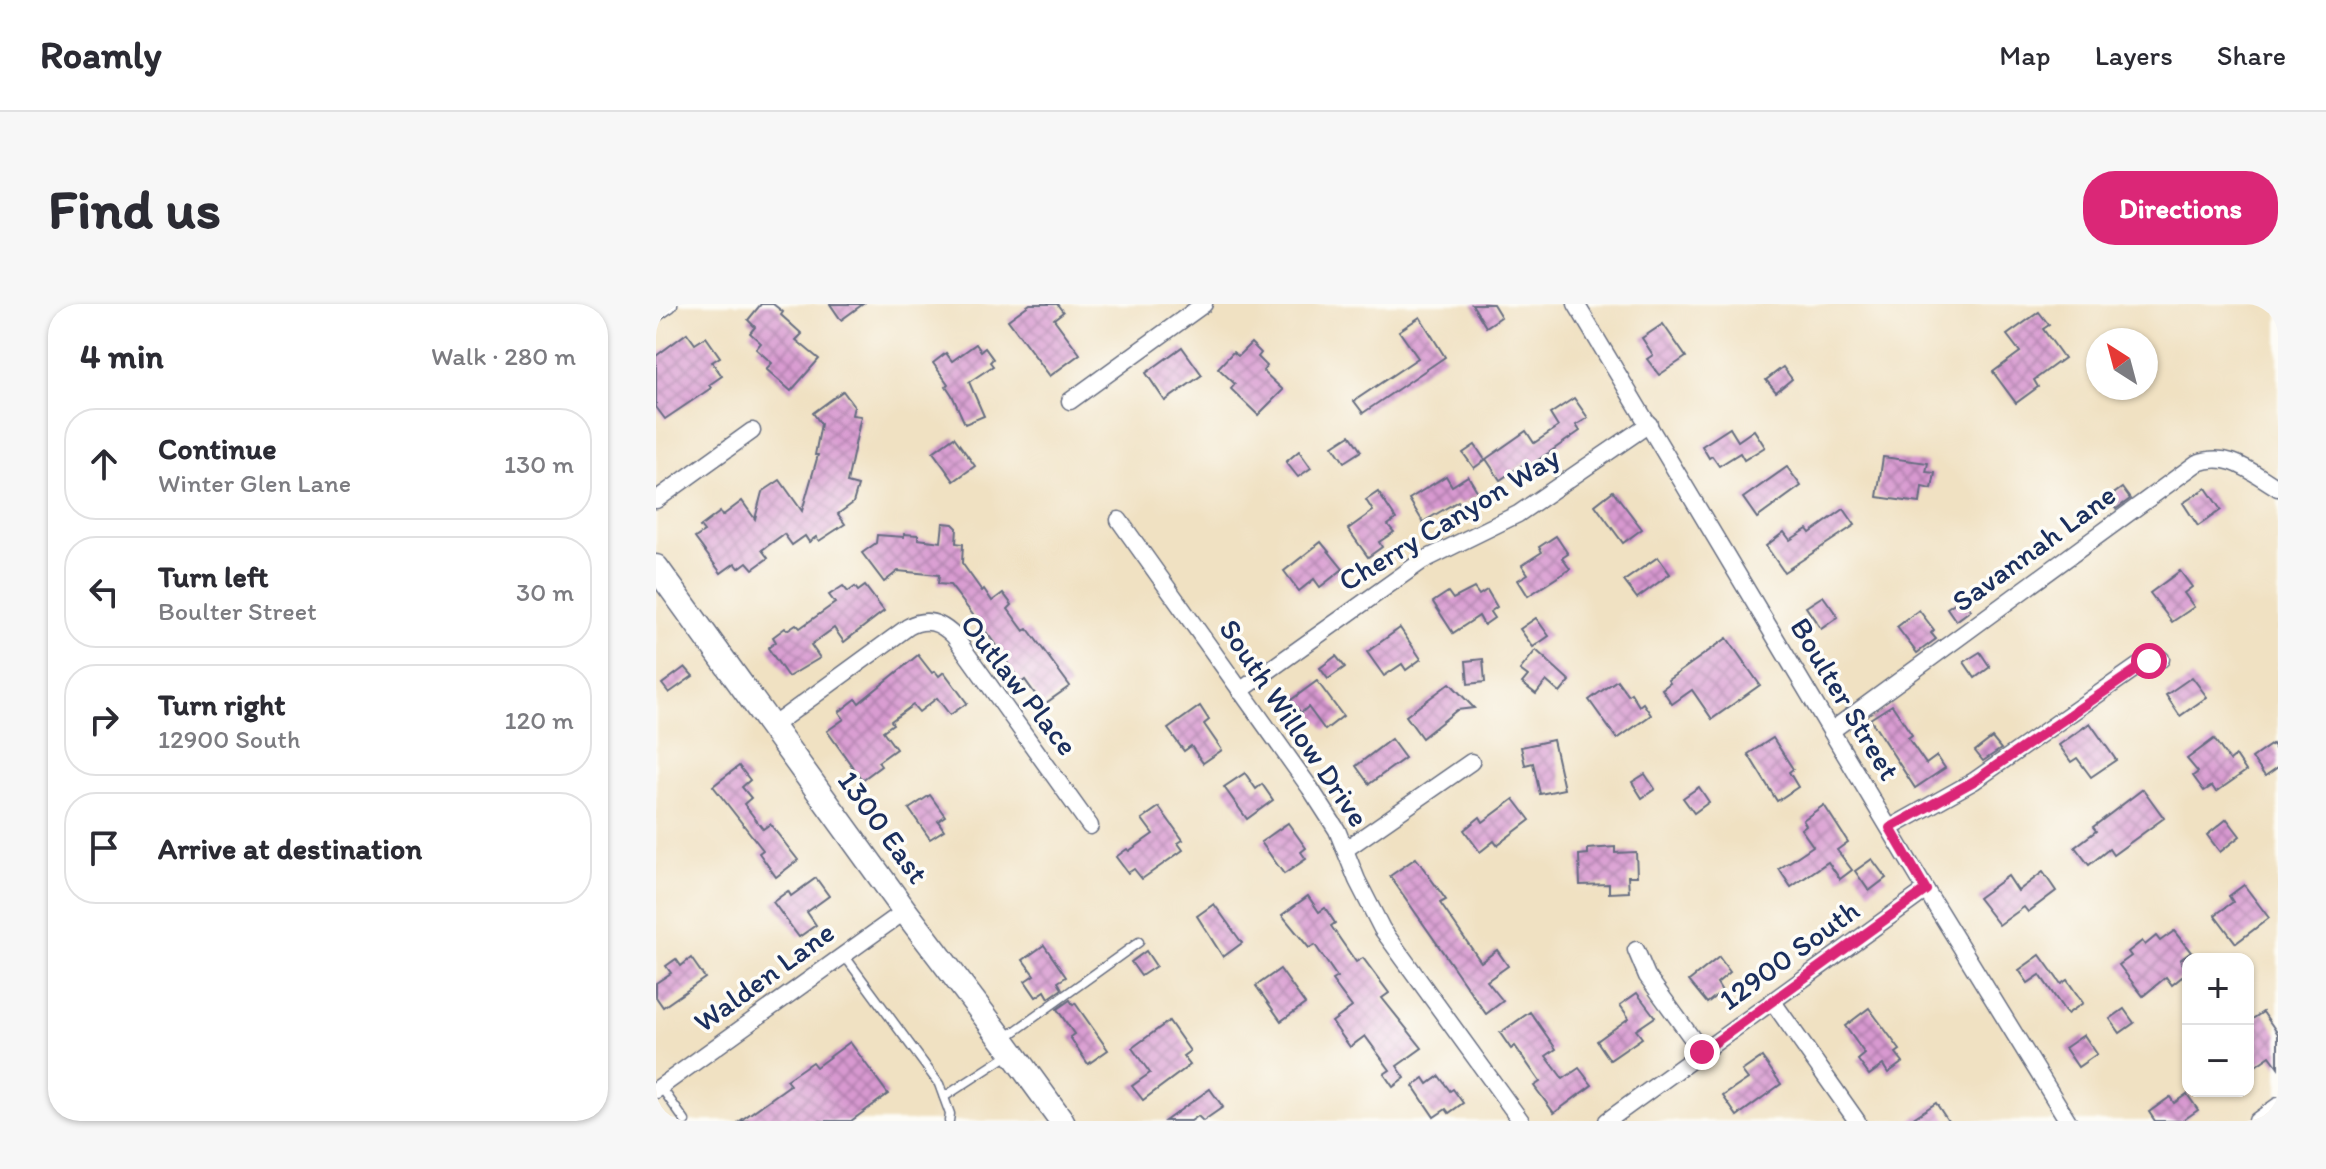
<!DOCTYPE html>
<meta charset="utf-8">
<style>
:root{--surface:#fff;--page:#f7f7f7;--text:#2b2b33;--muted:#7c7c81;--line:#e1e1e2;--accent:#db2777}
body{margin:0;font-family:Itim,sans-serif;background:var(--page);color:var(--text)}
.controls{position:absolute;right:24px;bottom:24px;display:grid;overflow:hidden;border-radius:16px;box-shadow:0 2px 6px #0004}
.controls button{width:72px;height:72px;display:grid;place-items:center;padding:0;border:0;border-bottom:2px solid var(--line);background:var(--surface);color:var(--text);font:40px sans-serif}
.compass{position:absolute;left:1430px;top:24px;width:72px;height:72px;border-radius:50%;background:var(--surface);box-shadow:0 2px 6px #0004;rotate:324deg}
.stop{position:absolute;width:24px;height:24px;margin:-18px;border:6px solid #db2777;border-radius:50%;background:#fff}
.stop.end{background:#db2777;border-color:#fff;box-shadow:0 2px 8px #0008}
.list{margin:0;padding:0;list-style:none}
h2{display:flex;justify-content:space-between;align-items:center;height:104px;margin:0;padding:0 32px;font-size:34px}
h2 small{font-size:26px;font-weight:400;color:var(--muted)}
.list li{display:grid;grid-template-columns:52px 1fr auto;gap:24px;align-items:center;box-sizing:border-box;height:112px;margin:0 16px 16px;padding:0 16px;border:2px solid var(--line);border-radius:32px}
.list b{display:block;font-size:30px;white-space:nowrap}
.list p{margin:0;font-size:26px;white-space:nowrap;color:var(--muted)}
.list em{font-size:26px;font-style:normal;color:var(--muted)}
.icon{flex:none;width:44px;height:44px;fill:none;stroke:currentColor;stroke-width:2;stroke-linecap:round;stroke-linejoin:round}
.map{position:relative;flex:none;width:1622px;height:817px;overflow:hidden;border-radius:32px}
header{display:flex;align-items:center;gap:48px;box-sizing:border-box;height:112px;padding:0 40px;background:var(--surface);border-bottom:2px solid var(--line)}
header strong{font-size:38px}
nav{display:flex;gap:44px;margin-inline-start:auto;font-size:28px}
.intro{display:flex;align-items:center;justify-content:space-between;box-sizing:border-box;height:192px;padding:0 48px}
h1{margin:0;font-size:56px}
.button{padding:20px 36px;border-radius:32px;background:var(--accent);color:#fff;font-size:28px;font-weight:700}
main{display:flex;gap:48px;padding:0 48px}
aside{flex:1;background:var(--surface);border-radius:32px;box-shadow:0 2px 6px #0004}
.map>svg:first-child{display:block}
</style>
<header>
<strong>Roamly</strong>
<nav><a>Map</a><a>Layers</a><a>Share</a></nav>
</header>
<div class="intro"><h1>Find us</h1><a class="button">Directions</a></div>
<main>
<aside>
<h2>4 min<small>Walk · 280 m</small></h2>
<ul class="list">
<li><svg class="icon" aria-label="ahead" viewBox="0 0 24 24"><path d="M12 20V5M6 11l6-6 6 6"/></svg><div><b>Continue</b><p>Winter Glen Lane</p></div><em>130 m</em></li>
<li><svg class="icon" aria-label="left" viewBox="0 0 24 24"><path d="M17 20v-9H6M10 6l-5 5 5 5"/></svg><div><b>Turn left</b><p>Boulter Street</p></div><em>30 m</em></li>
<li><svg class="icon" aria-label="right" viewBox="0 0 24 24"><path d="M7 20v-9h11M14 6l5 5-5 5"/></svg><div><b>Turn right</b><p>12900 South</p></div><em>120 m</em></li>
<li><svg class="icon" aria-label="arrive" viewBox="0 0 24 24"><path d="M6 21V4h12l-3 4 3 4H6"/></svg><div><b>Arrive at destination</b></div></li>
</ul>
</aside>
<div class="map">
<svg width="1622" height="817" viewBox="0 0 1622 817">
<defs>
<pattern id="building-cross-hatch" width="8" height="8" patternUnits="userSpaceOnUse" patternTransform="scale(2)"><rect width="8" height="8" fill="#d899d0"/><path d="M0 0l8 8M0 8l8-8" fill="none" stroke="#ae7dac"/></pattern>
</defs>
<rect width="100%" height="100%" fill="#fdfcf7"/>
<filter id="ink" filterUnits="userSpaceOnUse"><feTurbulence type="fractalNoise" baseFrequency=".0125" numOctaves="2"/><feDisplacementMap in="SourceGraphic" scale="16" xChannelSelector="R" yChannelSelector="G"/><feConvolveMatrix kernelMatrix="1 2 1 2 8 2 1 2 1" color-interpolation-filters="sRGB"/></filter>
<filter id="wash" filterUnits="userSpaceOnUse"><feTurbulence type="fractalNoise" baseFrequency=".006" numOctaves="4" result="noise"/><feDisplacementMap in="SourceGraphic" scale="32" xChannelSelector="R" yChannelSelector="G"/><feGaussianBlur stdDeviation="1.8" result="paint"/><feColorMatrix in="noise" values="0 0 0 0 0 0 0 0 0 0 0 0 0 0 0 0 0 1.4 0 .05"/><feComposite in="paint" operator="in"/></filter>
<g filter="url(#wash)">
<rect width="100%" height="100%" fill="#f0e1c2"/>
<g id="blocks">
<!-- building -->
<g fill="url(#building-cross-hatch)">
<path d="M105,0H117L127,8L125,11L146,30L140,36L163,55L135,87L110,65L116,59L100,45L105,39L94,29L99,23L92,16Z"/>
<path d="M174,0H207L185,16Z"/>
<path d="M374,0H401L407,8L398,15L424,50L394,72L352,16Z"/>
<path d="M816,0H837L845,13L830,23Z"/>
<path d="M1383,8L1393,21L1387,25L1408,54L1378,76L1382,83L1360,99L1337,68L1364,48L1351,31Z"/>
<path d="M764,13L789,53L707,109L698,97L762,54L743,27Z"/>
<path d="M1007,20L1030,53L1003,71L991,55L997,51L986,34Z"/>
<path d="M31,29L39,40L50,33L64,53L56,58L66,72L53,81L55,84L9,115L0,103V52Z"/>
<path d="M595,39L605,49L602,53L611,62L607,67L627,86L602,111L575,85L579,80L562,64L577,48L582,52Z"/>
<path d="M320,40L325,47L329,44L337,55L334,58L337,62L313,78L328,112L309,120L296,91L290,82L292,80L277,59L290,49L296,57Z"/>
<path d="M526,43L546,71L509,97L490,69Z"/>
<path d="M1127,63L1136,75L1120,88L1110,76Z"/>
<path d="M187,87L198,102L196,111L205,112L191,179L202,182L197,199L182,210L189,220L163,237L160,233L153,238L149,232L136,241L128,230L106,246L112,254L97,265L91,258L83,264L79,259L65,269L39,234L48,228L44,223L64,208L66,212L86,197L99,215L106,188L124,176L146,207L162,151H159L165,120L157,109Z"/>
<path d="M918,94L932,114L920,121L924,127L875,161L872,157L844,176L830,155L870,127L878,139L902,123L894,110Z"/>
<path d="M1074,124L1082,137L1098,126L1109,143L1088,156L1084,149L1063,162L1056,152L1053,154L1046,142Z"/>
<path d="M694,131L705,147L688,158L677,142Z"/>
<path d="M298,133L319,162L298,177L277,148Z"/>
<path d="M819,141L829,156L818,164L807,149Z"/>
<path d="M643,147L655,164L642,173L630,158Z"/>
<path d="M1227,153L1272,159L1270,168L1279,169L1276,185L1266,183L1264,199L1221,193Z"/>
<path d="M1131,163L1145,182L1101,214L1087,194Z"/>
<path d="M790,172L796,182L812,172L823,190L805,201L802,197L767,218L753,195Z"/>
<path d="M1466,184L1474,195L1460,205L1452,194Z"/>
<path d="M1550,184L1565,206L1542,222L1527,199Z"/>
<path d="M957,187L986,225L967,239L939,201Z"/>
<path d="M722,188L740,215L732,221L738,228L723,238L726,243L712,253L692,225L717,207L710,196Z"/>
<path d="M1188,205L1199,221L1128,268L1110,242L1128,228L1134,236L1151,225L1154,229Z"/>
<path d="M287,219L297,220L301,224L300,239L307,240L306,259L326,287L328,285L336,297L347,289L356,301L352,305L368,327L372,325L414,382L387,401L369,376L365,379L334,333L294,281L282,280L283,271L242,267L228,278L206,249L220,239L221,231L248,233V230L262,231V235L285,238Z"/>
<path d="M900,232L912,250L906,254L914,265L872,292L862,276L872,270L866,261L886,248L883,243Z"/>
<path d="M665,238L687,265L664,283L658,275L643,287L628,267Z"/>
<path d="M1002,253L1014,270L981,294L968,277Z"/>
<path d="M1524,267L1536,283L1528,289L1538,303L1516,318L1494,289Z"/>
<path d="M187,282L192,288L199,283L202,287L209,282L228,307L188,338L178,324L155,341L164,354L132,373L112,344L120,338L117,333L129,324L131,326L140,320L144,324L179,299L173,291Z"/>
<path d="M818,284L823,291L831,286L841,303L834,308L838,314L828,321L823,312L797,329L777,298L792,288L797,295Z"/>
<path d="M1167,292L1182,313L1165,325L1150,303Z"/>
<path d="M1306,294L1315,306L1300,317L1291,304Z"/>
<path d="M1263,306L1278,326L1275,329L1280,335L1261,349L1241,323Z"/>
<path d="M880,314L893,332L877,343L864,325Z"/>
<path d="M744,324L765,355L750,366L746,360L728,372L711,348Z"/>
<path d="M1071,334L1104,381L1056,415L1036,386L1016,400L1006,385L1014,379L1012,376Z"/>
<path d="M880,346L914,377L904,389L890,377L880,390L866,379L872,372L864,366Z"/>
<path d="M1324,348L1334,363L1319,374L1308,358Z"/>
<path d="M262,351L276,369L279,367L283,372L288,368L311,399L294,411L281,394L263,408L257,401L235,417L237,420L227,427L240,445L222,458L225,462L206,476L171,427L188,415L183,408L200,395L203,399Z"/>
<path d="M680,352L689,363L672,375L664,364Z"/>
<path d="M827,355L829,378L812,380L810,357Z"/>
<path d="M29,363L37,372L13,389L6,380Z"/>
<path d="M1536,373L1551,393L1524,412L1510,391Z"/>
<path d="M961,376L972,391L975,389L983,402L987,399L995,411L961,435L933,396Z"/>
<path d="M661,377L687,412L669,426L652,403L645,409L635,396Z"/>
<path d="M794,379L818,404L801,406L766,434L750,412Z"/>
<path d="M1236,401L1256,431L1252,434L1270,460L1281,452L1289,464L1259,484L1214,415Z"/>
<path d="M544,402L553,416L548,420L566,446L547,459L535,442L528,447L512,425Z"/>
<path d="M1434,419L1460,456L1435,473L1421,454L1415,458L1403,441Z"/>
<path d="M1117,434L1137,465L1133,468L1142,483L1121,497L1092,450Z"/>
<path d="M1336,434L1345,445L1327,457L1319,447Z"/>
<path d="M735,435L749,454L713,480L700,462Z"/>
<path d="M1558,435L1574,457L1580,452L1590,467L1560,488L1556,482L1548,487L1537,472L1542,468L1531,455Z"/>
<path d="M897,436L908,485L884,490L877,459L869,461L865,443Z"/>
<path d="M1616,440L1622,449V463L1609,472L1596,454Z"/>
<path d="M83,462L94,476L86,483L95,494L88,500L107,525L114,520L142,556L120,573L103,549L107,546L57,482Z"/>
<path d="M589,469L600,485L606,480L617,496L591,515L568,483Z"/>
<path d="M989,470L999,485L986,494L976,478Z"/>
<path d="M1043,483L1053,498L1038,509L1027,494Z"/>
<path d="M1487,485L1508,514L1457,551L1453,545L1433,561L1419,543L1440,527L1437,523Z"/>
<path d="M274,491L289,512L282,517L288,526L274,535L253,505Z"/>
<path d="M858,495L874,516L841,541L838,537L824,548L808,526L824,513L827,518Z"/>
<path d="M1168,501L1192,538L1181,546L1196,566L1184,575L1172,558L1135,583L1123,565L1157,542L1145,525L1150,521L1147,516Z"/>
<path d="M503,503L527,536L522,539L527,546L486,575L478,565L472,569L460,553L471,545L473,547L497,530L486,515Z"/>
<path d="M1571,515L1584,532L1564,548L1551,531Z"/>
<path d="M632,519L650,544L645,548L650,555L628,570L605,538Z"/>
<path d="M959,543V549L980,548L981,572H972L973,588L953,589V580L924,581L923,551L932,550V545Z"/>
<path d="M760,554L790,596L784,599L825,658L841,646L852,662L831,677L847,697L830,710L734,572Z"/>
<path d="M1216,555L1230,574L1213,587L1199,567Z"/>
<path d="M1387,568L1400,587L1372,608L1368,603L1343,621L1322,594L1352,572L1362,587Z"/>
<path d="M160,574L173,592L151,608L160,621L143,633L117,598L132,587L135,592Z"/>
<path d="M1588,581L1613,614L1580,639L1559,611L1577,598L1573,592Z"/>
<path d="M652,592L663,608L669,604L679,619L675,622L700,658L707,654L733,689L726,694L766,744L741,762L749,774L737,783L728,770L734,766L709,732L694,743L676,718L696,703L676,676L681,673L659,641L653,644L626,611Z"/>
<path d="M558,600L586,639L567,653L541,612Z"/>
<path d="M1518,627L1535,648L1524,656L1532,668L1516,681L1510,673L1487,692L1463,661L1475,652L1472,648L1486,637L1489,641L1500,632L1504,637Z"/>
<path d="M388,641L410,673L402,678L406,685L393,694L389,687L380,693L369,677L378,671L367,656Z"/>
<path d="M490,647L500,662L485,672L475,658Z"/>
<path d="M1384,651L1405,680L1411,676L1427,699L1411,710L1384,671L1372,679L1363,666Z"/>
<path d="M1063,653L1074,668L1061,679L1066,687L1051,699L1033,677Z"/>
<path d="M35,654L49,674L7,703L0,693V679L15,669L10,662L20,655L25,662Z"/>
<path d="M624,665L649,700L625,717L600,682Z"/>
<path d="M981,689L999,713L980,726L986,734L954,756L941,737L973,714L964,701Z"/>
<path d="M414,696L417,701L419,699L452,746L432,760L414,733L418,730L401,705Z"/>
<path d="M1213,704L1244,746L1240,749L1247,758L1232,769L1227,761L1213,771L1202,756L1209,750L1189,722Z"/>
<path d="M1468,705L1478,719L1464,729L1454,715Z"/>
<path d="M874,708L900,745L890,752L907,775L923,764L936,781L898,809L878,782L884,778L859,742L855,745L844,729Z"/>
<path d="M1607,708L1622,730V763L1614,752L1592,767V718Z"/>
<path d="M513,717L534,747L527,752L534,761L487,796L476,782L494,769L476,744Z"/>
<path d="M1428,731L1441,750L1422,763L1409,744Z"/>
<path d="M194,738L232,790L195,817H84L134,781L130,776L156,758L160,763Z"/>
<path d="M1106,753L1125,780L1081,812L1067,792L1092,775L1086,767Z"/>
<path d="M783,772L794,787L797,785L807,799L793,809L790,805L778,813L757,782L768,774L772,780Z"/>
<path d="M554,785L567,803L547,817L542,812L535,817H509Z"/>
<path d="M1531,790L1542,806L1526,817H1499L1493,808L1514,793L1518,799Z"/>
<path d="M1280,799L1292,817H1253Z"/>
</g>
</g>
</g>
<g filter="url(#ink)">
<use href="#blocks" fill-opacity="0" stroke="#666d81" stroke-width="2"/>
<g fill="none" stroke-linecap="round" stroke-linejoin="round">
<!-- service casing -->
<g stroke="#666d81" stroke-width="11">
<g id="service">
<path d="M188,651L283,780L294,810L293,817"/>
<path d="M348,735L483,638"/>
<path d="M5,783L29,817"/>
<path d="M288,793L354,750"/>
</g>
</g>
<!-- minor casing -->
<g stroke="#666d81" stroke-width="19">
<g id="minor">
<path d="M920,0L1270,586L1412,817"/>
<path d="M0,9L13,0"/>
<path d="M414,97L548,0"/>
<path d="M0,196L96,127"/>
<path d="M463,216L654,484L681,526L701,576L726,625L865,817"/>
<path d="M584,387L766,257L862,210L993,120"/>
<path d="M115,423L252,323C270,313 284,318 298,332L434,522"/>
<path d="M1175,427L1541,159C1574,147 1595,168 1622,184"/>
<path d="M1234,524L1318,477L1481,363L1493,357L1505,355"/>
<path d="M690,545L815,458"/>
<path d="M980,646L991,672L1046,748"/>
<path d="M1117,698L1201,817"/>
<path d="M0,786L249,607"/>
<path d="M951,817L1270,586"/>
<path d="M1601,817L1622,802"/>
</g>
</g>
<!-- secondary casing -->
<g stroke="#666d81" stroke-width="27">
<path id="secondary" d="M0,263L249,607L347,736L406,817"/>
</g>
<!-- service -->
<use href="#service" stroke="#fff" stroke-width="8"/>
<!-- minor -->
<use href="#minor" stroke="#fff" stroke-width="16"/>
<!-- secondary -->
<use href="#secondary" stroke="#fff" stroke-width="24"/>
</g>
</g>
<g fill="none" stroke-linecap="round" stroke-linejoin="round" filter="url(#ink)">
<!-- route -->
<path stroke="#db2777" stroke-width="10" d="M1046,748L1270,586L1234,524L1318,477L1493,357"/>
</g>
<g text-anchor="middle" stroke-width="7" stroke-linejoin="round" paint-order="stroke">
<!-- street labels -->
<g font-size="30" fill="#1b2f5e" stroke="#fdfcf7">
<text transform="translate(793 215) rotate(-31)" y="10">Cherry Canyon Way</text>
<text transform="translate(1378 244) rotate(-36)" y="10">Savannah Lane</text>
<text transform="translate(363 381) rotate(52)" y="10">Outlaw Place</text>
<text transform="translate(1189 395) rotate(59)" y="10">Boulter Street</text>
<text transform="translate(638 419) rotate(56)" y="10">South Willow Drive</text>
<text transform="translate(227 523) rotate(54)" y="10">1300 East</text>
<text transform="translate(1133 651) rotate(-36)" y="10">12900 South</text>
<text transform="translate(108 673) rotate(-36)" y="10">Walden Lane</text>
</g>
</g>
</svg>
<div class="controls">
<button>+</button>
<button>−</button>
</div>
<svg class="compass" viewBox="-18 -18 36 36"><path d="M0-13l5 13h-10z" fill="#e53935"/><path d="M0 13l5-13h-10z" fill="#7c7c81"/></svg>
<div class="stop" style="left:1493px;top:357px"></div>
<div class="stop end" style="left:1046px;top:748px"></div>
</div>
</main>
